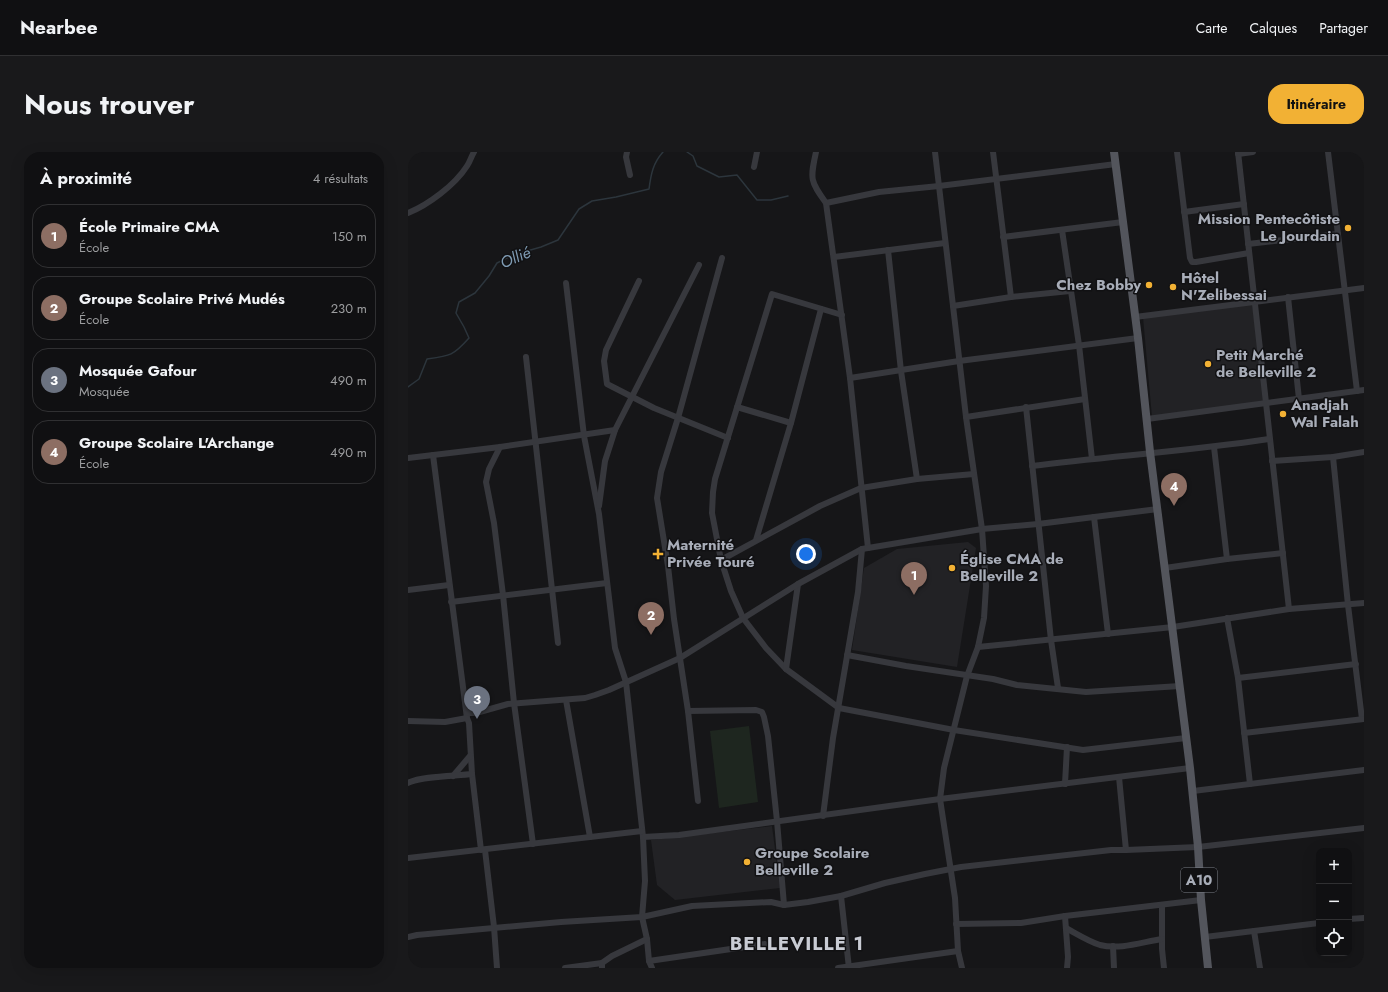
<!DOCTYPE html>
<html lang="fr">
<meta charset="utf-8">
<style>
:root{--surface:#101012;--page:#19191b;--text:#f1f3f6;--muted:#9c9d9f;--line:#303032;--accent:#f2b134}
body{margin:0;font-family:Jost,sans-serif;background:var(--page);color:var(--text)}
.controls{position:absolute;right:12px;bottom:12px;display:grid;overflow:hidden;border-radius:8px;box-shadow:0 4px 16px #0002}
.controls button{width:36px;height:36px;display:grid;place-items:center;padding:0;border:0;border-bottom:1px solid var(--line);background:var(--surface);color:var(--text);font:20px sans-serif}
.you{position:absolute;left:398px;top:402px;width:14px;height:14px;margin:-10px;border:3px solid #fff;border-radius:50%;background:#1a73e8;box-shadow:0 0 0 6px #1a73e833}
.badge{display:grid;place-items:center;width:26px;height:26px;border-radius:50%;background:var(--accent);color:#fff;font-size:13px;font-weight:700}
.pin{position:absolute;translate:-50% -33px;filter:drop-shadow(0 1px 2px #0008)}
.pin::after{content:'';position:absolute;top:21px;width:14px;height:12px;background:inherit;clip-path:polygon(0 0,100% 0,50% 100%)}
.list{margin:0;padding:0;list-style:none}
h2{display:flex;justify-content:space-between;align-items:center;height:52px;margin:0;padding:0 16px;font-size:17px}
h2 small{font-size:13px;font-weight:400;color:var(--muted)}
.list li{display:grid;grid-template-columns:26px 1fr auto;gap:12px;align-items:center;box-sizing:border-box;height:64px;margin:0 8px 8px;padding:0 8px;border:1px solid var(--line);border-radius:16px}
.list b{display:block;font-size:15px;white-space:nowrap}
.list p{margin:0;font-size:13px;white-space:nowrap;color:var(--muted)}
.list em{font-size:13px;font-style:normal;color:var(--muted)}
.icon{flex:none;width:22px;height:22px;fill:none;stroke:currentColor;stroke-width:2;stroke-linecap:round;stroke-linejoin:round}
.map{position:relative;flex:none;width:956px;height:816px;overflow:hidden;border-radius:16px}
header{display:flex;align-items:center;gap:24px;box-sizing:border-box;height:56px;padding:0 20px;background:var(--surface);border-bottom:1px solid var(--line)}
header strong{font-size:19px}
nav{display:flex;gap:22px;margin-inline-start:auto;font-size:14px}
.intro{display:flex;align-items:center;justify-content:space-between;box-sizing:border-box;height:96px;padding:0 24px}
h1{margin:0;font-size:28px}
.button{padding:10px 18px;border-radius:16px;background:var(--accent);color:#111;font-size:14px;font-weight:700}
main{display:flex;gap:24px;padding:0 24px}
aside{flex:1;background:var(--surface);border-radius:16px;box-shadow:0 4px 16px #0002}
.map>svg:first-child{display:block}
</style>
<header>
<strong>Nearbee</strong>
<nav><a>Carte</a><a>Calques</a><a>Partager</a></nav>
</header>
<div class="intro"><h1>Nous trouver</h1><a class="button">Itinéraire</a></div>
<main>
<aside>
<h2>À proximité<small>4 résultats</small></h2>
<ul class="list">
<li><span class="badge" style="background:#8d6e63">1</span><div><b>École Primaire CMA</b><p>École</p></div><em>150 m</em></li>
<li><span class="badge" style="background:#8d6e63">2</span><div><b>Groupe Scolaire Privé Mudés</b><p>École</p></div><em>230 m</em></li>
<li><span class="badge" style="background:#6b7280">3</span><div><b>Mosquée Gafour</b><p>Mosquée</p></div><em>490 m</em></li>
<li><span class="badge" style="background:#8d6e63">4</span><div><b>Groupe Scolaire L'Archange</b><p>École</p></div><em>490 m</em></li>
</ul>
</aside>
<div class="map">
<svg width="956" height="816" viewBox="0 0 956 816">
<rect width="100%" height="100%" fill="#161618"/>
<!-- built -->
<g fill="#222225">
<path d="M844,151L857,250L744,265L735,165Z"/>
<path d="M560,390L568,396L549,515L444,498L456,416L489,397Z"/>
<path d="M364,674L372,736L267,748L249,733L243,688Z"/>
</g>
<!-- green -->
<path fill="#1e261f" d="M341,574L350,650L311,656L302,579Z"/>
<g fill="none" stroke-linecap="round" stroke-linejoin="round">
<!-- stream -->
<g stroke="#2c353c" stroke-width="1.5">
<path d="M279,0L285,4L289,14L311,25L329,23L349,48H363L380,44"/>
<path d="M0,235L11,227L19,207C42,204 45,204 61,186L56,175L48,161L51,150L67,141L81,124L89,111L105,103L133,95L150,88L171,57L184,49L208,45L241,37C243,22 245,11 255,0"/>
</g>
<!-- minor -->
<g stroke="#37383d" stroke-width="6">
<path d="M219,0L218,5L222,23"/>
<path d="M408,0C402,27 402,29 418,51L442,226L460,396"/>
<path d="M527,0L558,265L574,377L578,434L576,466L570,495L559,524L536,616L532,647L547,746L550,799L554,816"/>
<path d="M585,0L603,145"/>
<path d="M769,0L782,106L784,110H788L841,101"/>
<path d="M830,0L881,457"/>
<path d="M920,0L949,239"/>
<path d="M830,2L845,0"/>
<path d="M346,15L349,0"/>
<path d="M418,51L471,40L531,34L708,12"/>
<path d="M776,60L836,52"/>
<path d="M0,61C20,53 47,33 59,14C62,10 63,5 66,0"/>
<path d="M654,78L671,193L684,307"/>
<path d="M595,85L715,70"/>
<path d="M840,92L930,82"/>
<path d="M480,98L493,219L509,327"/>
<path d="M426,105L537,91"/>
<path d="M231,129L198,198L196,209L199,232L246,256L320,286"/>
<path d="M158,131L176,284L191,362L207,496L218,530L235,685L237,729L234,765L239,787L241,809L244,816"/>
<path d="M880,145L891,247"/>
<path d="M545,154L603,145L662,139"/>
<path d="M434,163L364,142L307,327L305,340L304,361L313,408L323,439L335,466L358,496L378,517L431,556L546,578L675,598L778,586"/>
<path d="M727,165L956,136"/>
<path d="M118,205L150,491"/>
<path d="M442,226L551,209L730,186"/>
<path d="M329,255L383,271"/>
<path d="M618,255L643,488L650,536"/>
<path d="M558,265L677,247"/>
<path d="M739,267L956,238"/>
<path d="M92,295L81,317L78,330L86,371L95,443L106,551L125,692"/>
<path d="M806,295L819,407"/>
<path d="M25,303L59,566"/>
<path d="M925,305L940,453L954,567"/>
<path d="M0,306L92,295L207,278"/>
<path d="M864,309L925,305L956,300"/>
<path d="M624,314C703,304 782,299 861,287"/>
<path d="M191,354L197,309L207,278L291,113"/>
<path d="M686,365L700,482"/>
<path d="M348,388L383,271L413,157"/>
<path d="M313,408L412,354L453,336L509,327L566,322"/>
<path d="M757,416L819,407L875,401"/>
<path d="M0,438L41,433"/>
<path d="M43,450L199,431"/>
<path d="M819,466L830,526L842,632"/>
<path d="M570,495L765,475L881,457L956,451"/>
<path d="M439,503L498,514L585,527L609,533L678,540L772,534"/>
<path d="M378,517L390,432"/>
<path d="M830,526L948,512"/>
<path d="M158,548L182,685"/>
<path d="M280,559L348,558L354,560L356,565L360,584L369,669L376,753"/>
<path d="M59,561H68L100,552L177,546L187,543L201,538L272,506L390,432L454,397L574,377L630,372L750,357"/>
<path d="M0,569L37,570L59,566L61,571L64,622L73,698"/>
<path d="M836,581L956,567"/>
<path d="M45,624L62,604"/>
<path d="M711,625L718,698"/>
<path d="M0,631C12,624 48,624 64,622"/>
<path d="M657,632L659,595"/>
<path d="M785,639L956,618"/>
<path d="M290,649L280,559L266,467L260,414L249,346L253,320L270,266L314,106"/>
<path d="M415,664L425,586L450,440L454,397"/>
<path d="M235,685L271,683L532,647L782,616"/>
<path d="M77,698L86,775L89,816"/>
<path d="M0,706L234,679"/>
<path d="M433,744L441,816"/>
<path d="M754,753V797L756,816"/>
<path d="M657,764L660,805L659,816"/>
<path d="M941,767L956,766"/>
<path d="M548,772L613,771L657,764L793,748"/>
<path d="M658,776C669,782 680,789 692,793C712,798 734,790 754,787"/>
<path d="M846,779L852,816"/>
<path d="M0,785L9,783L153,770L234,765L284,754L303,753L363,750L376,753L400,750L433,744L477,731L517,722L553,715L703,698H718L790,695L956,676"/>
<path d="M797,785L911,771"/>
<path d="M705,794L706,816"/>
<path d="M241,809L357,792"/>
<path d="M157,816L194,811"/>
<path d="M194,816V811L204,804L239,787"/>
<path d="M430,816L550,799"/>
</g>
<!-- major -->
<path stroke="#53555c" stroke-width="8" d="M706,0L730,186L742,300L782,616L790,695L793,748L800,816"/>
</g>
<!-- markers -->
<g fill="#f2b134" stroke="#111113" stroke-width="1.5">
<circle cx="940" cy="76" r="4"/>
<circle cx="741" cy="133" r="4"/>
<circle cx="765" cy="135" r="4"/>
<circle cx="800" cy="212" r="4"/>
<circle cx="875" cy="262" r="4"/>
<path d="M248 396h4v4h4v4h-4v4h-4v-4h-4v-4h4z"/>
<circle cx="544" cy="416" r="4"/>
<circle cx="339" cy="710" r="4"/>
</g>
<g text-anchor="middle" stroke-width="3" stroke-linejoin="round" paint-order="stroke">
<!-- shield labels -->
<rect fill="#111113" stroke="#7b7e86" stroke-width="1" x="773" y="716" width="36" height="24" rx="3"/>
<g font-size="14" font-weight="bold" fill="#a8adb8">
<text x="791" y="733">A10</text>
</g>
<!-- poi labels -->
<g font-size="15" font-weight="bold" fill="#a8adb8" stroke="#111113" text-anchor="start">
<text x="932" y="72" text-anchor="end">Mission Pentecôtiste<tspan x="932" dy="17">Le Jourdain</tspan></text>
<text x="773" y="131">Hôtel<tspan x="773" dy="17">N'Zelibessai</tspan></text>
<text x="733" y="138" text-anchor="end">Chez Bobby</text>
<text x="808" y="208">Petit Marché<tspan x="808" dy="17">de Belleville 2</tspan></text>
<text x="883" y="258">Anadjah<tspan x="883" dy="17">Wal Falah</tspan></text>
<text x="259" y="398">Maternité<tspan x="259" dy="17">Privée Touré</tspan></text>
<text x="552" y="412">Église CMA de<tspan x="552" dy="17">Belleville 2</tspan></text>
<text x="347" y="706">Groupe Scolaire<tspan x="347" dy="17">Belleville 2</tspan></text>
</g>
<!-- water labels -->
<g font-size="16" font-style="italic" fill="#7f9bb3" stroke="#111113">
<text transform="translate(107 105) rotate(-23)" y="6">Ollié</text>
</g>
<!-- district labels -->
<g font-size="19" font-weight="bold" letter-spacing="1" fill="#c9ccd4" stroke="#111113">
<text x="389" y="798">BELLEVILLE 1</text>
</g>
</g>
</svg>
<div class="controls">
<button>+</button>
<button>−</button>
<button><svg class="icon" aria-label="locate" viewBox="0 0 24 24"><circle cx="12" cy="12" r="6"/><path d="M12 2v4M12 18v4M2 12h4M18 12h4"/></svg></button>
</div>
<div class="you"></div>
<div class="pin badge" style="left:506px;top:443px;background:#8d6e63">1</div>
<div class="pin badge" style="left:243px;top:483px;background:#8d6e63">2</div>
<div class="pin badge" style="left:69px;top:567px;background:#6b7280">3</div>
<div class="pin badge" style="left:766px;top:354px;background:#8d6e63">4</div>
</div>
</main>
